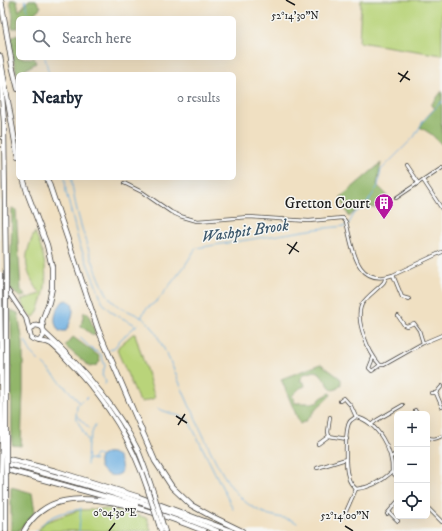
<!DOCTYPE html>
<meta charset="utf-8">
<style>
:root{--surface:#fff;--page:#f2f2f3;--text:#1f2937;--muted:#747a83;--line:#e0e1e3}
body{margin:0;font-family:"IM FELL DW Pica",serif;background:var(--page);color:var(--text)}
.controls{position:absolute;right:12px;bottom:12px;display:grid;overflow:hidden;border-radius:6px;box-shadow:0 4px 16px #0002}
.controls button{width:36px;height:36px;display:grid;place-items:center;padding:0;border:0;border-bottom:1px solid var(--line);background:var(--surface);color:var(--text);font:20px sans-serif}
.list{margin:0;padding:0;list-style:none}
h2{display:flex;justify-content:space-between;align-items:center;height:52px;margin:0;padding:0 16px;font-size:17px}
h2 small{font-size:13px;font-weight:400;color:var(--muted)}
.icon{flex:none;width:22px;height:22px;fill:none;stroke:currentColor;stroke-width:2;stroke-linecap:round;stroke-linejoin:round}
.map{position:relative;flex:none;width:442px;height:531px;overflow:hidden}
.search{position:absolute;background:var(--surface);box-shadow:0 4px 16px #0002;left:16px;top:16px;width:220px;height:44px;display:flex;align-items:center;gap:10px;box-sizing:border-box;padding:0 14px;border-radius:6px;color:var(--muted);font-size:15px}
.panel{position:absolute;background:var(--surface);box-shadow:0 4px 16px #0002;left:16px;top:72px;width:220px;height:108px;border-radius:6px}
.map>svg:first-child{display:block}
</style>
<div class="map">
<svg width="442" height="531" viewBox="0 0 442 531">
<rect width="100%" height="100%" fill="#f6f6f2"/>
<filter id="ink" filterUnits="userSpaceOnUse"><feTurbulence type="fractalNoise" baseFrequency=".025" numOctaves="2"/><feDisplacementMap in="SourceGraphic" scale="8" xChannelSelector="R" yChannelSelector="G"/><feConvolveMatrix kernelMatrix="1 2 1 2 8 2 1 2 1" color-interpolation-filters="sRGB"/></filter>
<filter id="wash" filterUnits="userSpaceOnUse"><feTurbulence type="fractalNoise" baseFrequency=".012" numOctaves="4" result="noise"/><feDisplacementMap in="SourceGraphic" scale="16" xChannelSelector="R" yChannelSelector="G"/><feGaussianBlur stdDeviation="0.9" result="paint"/><feColorMatrix in="noise" values="0 0 0 0 0 0 0 0 0 0 0 0 0 0 0 0 0 1.4 0 .05"/><feComposite in="paint" operator="in"/></filter>
<g filter="url(#wash)">
<rect width="100%" height="100%" fill="#f0e0c2"/>
<!-- green -->
<g fill="#b9d47a" stroke="#6a784b">
<path d="M361,0H442V55L359,42Z"/>
<path d="M35,232C45,256 50,278 41,303C39,309 38,313 34,317C27,314 24,307 21,300L41,294C24,272 22,258 35,232Z"/>
<path d="M133,334H135L155,398L142,402L138,399L117,350L119,346Z"/>
<path d="M111,509L147,518L151,531H38L45,522L79,510Z"/>
</g>
<!-- forest -->
<g fill="#92b66a" stroke="#576943">
<path d="M10,0H17L19,11L29,0H36L41,7L29,18H18V28H12L13,17Z"/>
<path d="M16,34L18,36V58H34L36,63L17,74L9,41Z"/>
<path d="M442,91V122L441,123L442,127V145L431,134L420,127L424,120L435,108L431,105Z"/>
<path d="M381,163L377,185L387,195L386,199L377,208L362,205L349,217L341,197Z"/>
<path d="M12,208L16,210L21,291L26,296L20,297L10,289Z"/>
<path d="M11,310L18,313L23,344V391L21,446L12,445Z"/>
<path d="M84,312L88,313L95,332L94,336L81,326Z"/>
<path d="M73,337L99,356L100,361L97,365L90,367L65,346Z"/>
<path d="M321,364L341,379V384L337,389L332,390L320,373L315,371L304,374L300,381L304,382L305,386L300,388L292,396L295,403H317L321,398L330,393L331,395L317,408L307,420L300,424L281,379Z"/>
<path d="M11,487L32,493L35,512L18,531H11Z"/>
</g>
<!-- water -->
<g fill="#6dafe1" stroke="#44667e">
<path d="M67,300L72,303C75,314 71,321 66,331H59C51,320 56,310 63,301Z"/>
<path d="M106,453C118,451 123,463 121,473C111,481 94,469 100,457Z"/>
</g>
<g fill="none" stroke-linecap="round" stroke-linejoin="round">
<!-- stream -->
<g stroke="#6dafe1" stroke-width="1">
<path d="M25,0L28,11"/>
<path d="M45,58L49,74"/>
<path d="M65,178L66,192L79,243L103,303C110,314 123,318 134,324L135,326"/>
<path d="M72,178C70,198 98,287 112,301C124,313 141,312 152,327C156,332 158,338 161,343C172,363 180,385 190,407L194,413L196,420C210,448 226,492 254,508C260,511 267,515 274,516C281,518 290,518 297,523"/>
<path d="M348,225L354,214L366,205L378,186L381,170L414,137L424,120L442,101"/>
<path d="M141,318L145,310L158,300L184,267L196,248L316,229L346,226"/>
<path d="M78,336L93,350L101,354L105,366L102,375L106,382L105,384"/>
<path d="M25,341L32,354L39,361"/>
<path d="M110,350L115,347L120,340L138,324"/>
<path d="M43,364L74,396L79,403"/>
<path d="M85,399L87,397"/>
<path d="M82,401L77,405L76,418L88,441L87,465"/>
<path d="M158,409L188,419L233,509"/>
<path d="M77,416L89,428"/>
<path d="M89,441L95,425"/>
<path d="M88,459L95,460"/>
<path d="M92,459L95,455L100,456"/>
<path d="M36,531C45,517 64,511 81,509"/>
<path d="M79,531L81,508"/>
</g>
</g>
</g>
<g filter="url(#ink)">
<g fill="none" stroke-linecap="round" stroke-linejoin="round">
<!-- street casing -->
<g stroke="#3c3935" stroke-width="4">
<g id="street">
<path d="M406,165L418,183"/>
<path d="M423,180L442,209"/>
<path d="M124,183L142,192L171,212L180,216L197,221L249,217L309,221L343,218L346,222C353,247 355,288 393,275L442,252"/>
<path d="M396,198L442,167"/>
<path d="M393,275L402,297L409,299"/>
<path d="M398,316L404,325L407,326L414,323L419,330L423,343"/>
<path d="M373,358L369,368L372,371L380,365H384L423,343L442,335"/>
<path d="M380,365C369,353 354,320 362,304C367,296 378,289 384,282L386,277"/>
<path d="M442,386L436,393L442,407"/>
<path d="M431,393H436"/>
<path d="M340,401L344,398L351,406L356,417"/>
<path d="M415,410L417,414"/>
<path d="M356,417C378,422 393,451 392,472C382,481 369,488 356,489C352,485 349,482 348,476C345,468 345,431 349,423C350,420 353,419 356,417Z"/>
<path d="M371,425L377,420L403,405"/>
<path d="M427,434V437C433,440 436,439 442,436"/>
<path d="M329,436L328,432L330,417"/>
<path d="M329,436L347,439"/>
<path d="M318,444L329,436"/>
<path d="M391,457L397,453"/>
<path d="M317,468L346,459"/>
<path d="M392,472L397,477"/>
<path d="M427,507L442,522"/>
<path d="M389,512L398,521"/>
<path d="M387,514L397,502"/>
<path d="M344,516L356,489"/>
</g>
</g>
<!-- primary casing -->
<g stroke="#3c3935" stroke-width="5.5">
<g id="primary">
<path d="M0,279L26,318L31,338C37,343 45,340 51,344C60,351 67,360 75,368C108,404 132,441 147,488"/>
<path d="M29,331C32,325 37,324 43,328L44,335L41,339L39,341"/>
<path d="M44,332C81,366 116,405 138,450C144,464 149,479 154,494"/>
<path d="M159,525L161,531"/>
<path d="M163,525L165,531"/>
</g>
</g>
<!-- highway casing -->
<g stroke="#3c3935" stroke-width="6">
<g id="highway">
<path d="M1,0L12,65L18,89"/>
<path d="M0,56L18,159"/>
<path d="M0,69L4,122L6,283"/>
<path d="M23,178L28,195L47,245L52,267V288L49,302L42,321L43,328"/>
<path d="M47,178L98,329L155,461L172,487L191,505L211,516L242,531"/>
<path d="M0,286L2,445"/>
<path d="M6,295V445"/>
<path d="M4,458L56,471L139,497L231,531"/>
<path d="M4,463C76,481 148,502 217,531"/>
<path d="M4,469L136,505"/>
<path d="M1,478V531"/>
<path d="M6,478V531"/>
<path d="M24,531C32,516 47,504 64,501C104,493 167,516 204,531"/>
</g>
</g>
<!-- street -->
<use href="#street" stroke="#fff" stroke-width="2.5"/>
<!-- primary -->
<use href="#primary" stroke="#fff" stroke-width="4"/>
<!-- highway -->
<use href="#highway" stroke="#fff" stroke-width="4.5"/>
<!-- primary-bridge casing -->
<g stroke="#3c3935" stroke-width="5.5" stroke-linecap="butt">
<g id="primary-bridge">
<path d="M147,488L159,525"/>
<path d="M154,494L163,525"/>
</g>
</g>
<!-- highway-bridge casing -->
<g stroke="#3c3935" stroke-width="6" stroke-linecap="butt">
<g id="highway-bridge">
<path d="M0,274V286"/>
<path d="M6,283V295"/>
<path d="M1,478L2,445"/>
<path d="M6,478V445"/>
</g>
</g>
<!-- primary-bridge -->
<use href="#primary-bridge" stroke="#fff" stroke-width="4"/>
<!-- highway-bridge -->
<use href="#highway-bridge" stroke="#fff" stroke-width="4.5"/>
</g>
</g>
<!-- ticks -->
<path fill="none" stroke="#1c1c1c" stroke-width="1.5" d="M286,0L295,5M398,73L410,80M400,82L408,71M287,244L299,252M289,254L297,242M176,416L187,423M178,425L185,414M345,526L353,531M109,531L115,523"/>
<!-- icons -->
<defs>
<g id="building-pin" transform="scale(1)"><path d="M0 17L-7.5 6A9.5 9.5 0 1 1 7.5 6Z" fill="#b5179e" stroke="#f6f6f2"/><path d="M-4-6H4V6H1V3H-1V6H-4ZM-2.5-4.3h1.7v1.8h-1.7ZM.8-4.3h1.7v1.8H.8ZM-2.5-1h1.7V.8h-1.7ZM.8-1h1.7V.8H.8Z" fill="#fff"/></g>
</defs>
<g fill-rule="evenodd">
<use href="#building-pin" x="384" y="203"/>
</g>
<g text-anchor="middle" stroke-width="3" stroke-linejoin="round" paint-order="stroke">
<!-- poi labels -->
<g font-size="15" fill="#1c1c1c" stroke="#f6f6f2" text-anchor="end">
<text x="370" y="208">Gretton Court</text>
</g>
<!-- water labels -->
<g font-size="16" font-style="italic" fill="#3c576b" stroke="#f6f6f2">
<text transform="translate(245 230) rotate(-8)" y="6">Washpit Brook</text>
</g>
</g>
<g font-size="10" text-anchor="middle" fill="#1c1c1c" stroke="#f6f6f2" stroke-width="3" stroke-linejoin="round" paint-order="stroke">
<text x="295" y="19">52°14'30"N</text>
<text x="115" y="516">0°04'30"E</text>
<text x="345" y="519">52°14'00"N</text>
</g>
</svg>
<div class="controls">
<button>+</button>
<button>−</button>
<button><svg class="icon" aria-label="locate" viewBox="0 0 24 24"><circle cx="12" cy="12" r="6"/><path d="M12 2v4M12 18v4M2 12h4M18 12h4"/></svg></button>
</div>
<div class="search"><svg class="icon" aria-label="search" viewBox="0 0 24 24"><circle cx="10" cy="10" r="6"/><path d="M15 15l6 6"/></svg>Search here</div>
<section class="panel">
<h2>Nearby<small>0 results</small></h2>
<ul class="list">
</ul>
</section>
</div>
